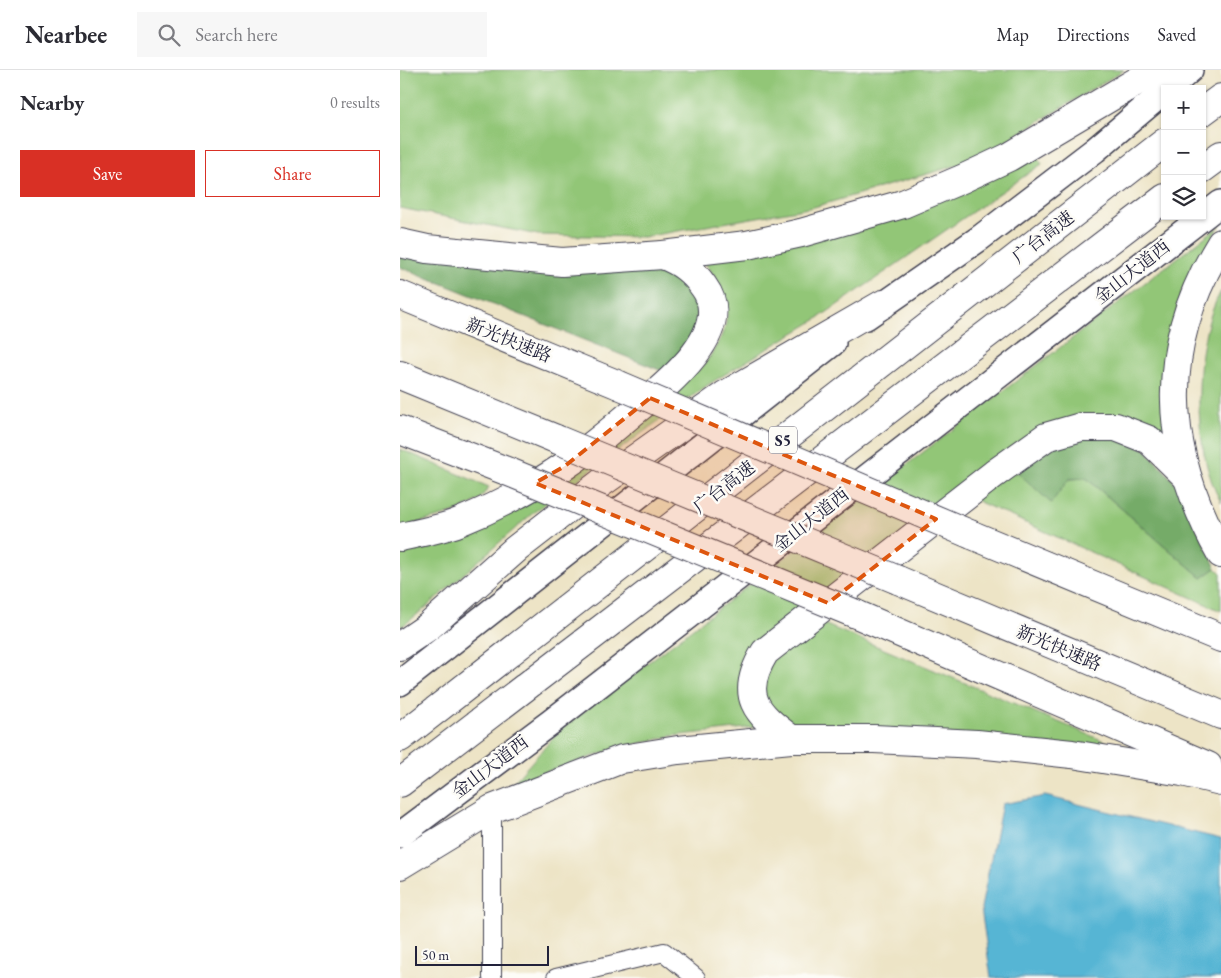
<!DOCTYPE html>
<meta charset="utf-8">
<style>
:root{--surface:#fff;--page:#f7f7f7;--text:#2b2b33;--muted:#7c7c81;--line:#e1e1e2;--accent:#d93025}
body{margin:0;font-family:"EB Garamond","Noto Serif SC",serif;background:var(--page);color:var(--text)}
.controls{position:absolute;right:15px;top:15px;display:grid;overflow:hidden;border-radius:0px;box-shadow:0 1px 4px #0004}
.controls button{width:45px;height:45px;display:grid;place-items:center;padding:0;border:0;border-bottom:1px solid var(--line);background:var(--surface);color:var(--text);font:25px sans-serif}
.scale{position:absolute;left:15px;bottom:12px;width:134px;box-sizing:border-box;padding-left:5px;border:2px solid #22223b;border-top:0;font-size:14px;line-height:18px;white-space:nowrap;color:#22223b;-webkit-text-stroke:4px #fdfcf7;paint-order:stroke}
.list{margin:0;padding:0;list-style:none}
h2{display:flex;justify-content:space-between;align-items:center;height:65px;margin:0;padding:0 20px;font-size:21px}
h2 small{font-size:16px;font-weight:400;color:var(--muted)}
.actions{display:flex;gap:10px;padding:15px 20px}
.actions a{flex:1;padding:11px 0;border:1px solid var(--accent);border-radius:0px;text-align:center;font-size:18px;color:var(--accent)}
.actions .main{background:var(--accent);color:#fff}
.icon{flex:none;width:28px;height:28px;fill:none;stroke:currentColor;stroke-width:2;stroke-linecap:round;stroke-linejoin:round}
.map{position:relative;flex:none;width:821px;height:908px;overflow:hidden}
header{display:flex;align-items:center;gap:30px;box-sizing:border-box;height:70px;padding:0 25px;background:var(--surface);border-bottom:1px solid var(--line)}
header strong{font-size:24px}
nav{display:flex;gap:28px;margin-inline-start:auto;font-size:18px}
.search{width:350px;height:45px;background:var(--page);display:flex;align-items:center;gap:12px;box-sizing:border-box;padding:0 18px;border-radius:0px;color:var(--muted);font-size:19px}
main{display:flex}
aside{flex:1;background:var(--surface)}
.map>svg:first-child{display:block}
</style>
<header>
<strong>Nearbee</strong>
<div class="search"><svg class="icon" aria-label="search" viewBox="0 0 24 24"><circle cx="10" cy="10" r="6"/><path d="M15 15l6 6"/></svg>Search here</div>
<nav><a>Map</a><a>Directions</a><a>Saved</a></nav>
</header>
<main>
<aside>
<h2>Nearby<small>0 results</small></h2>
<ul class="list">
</ul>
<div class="actions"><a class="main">Save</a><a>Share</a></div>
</aside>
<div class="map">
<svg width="821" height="908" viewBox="0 0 821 908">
<rect width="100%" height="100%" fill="#fdfcf7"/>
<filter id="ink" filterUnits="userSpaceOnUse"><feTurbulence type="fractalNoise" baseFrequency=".02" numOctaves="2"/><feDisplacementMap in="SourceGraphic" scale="10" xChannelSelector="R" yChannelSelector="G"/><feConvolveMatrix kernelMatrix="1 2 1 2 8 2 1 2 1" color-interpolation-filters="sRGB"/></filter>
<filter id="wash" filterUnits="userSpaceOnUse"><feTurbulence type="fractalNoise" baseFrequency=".0096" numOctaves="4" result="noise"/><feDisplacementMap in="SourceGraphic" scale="20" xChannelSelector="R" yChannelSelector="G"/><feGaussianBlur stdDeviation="1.12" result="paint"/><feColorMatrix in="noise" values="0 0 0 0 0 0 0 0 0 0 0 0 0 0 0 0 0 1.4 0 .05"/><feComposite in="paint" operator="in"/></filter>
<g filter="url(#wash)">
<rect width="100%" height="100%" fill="#ede4c6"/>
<!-- green -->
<g fill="#92c677" stroke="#5a7459">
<path d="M0,0H724L575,90L414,137L244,167L138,165L0,138Z"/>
<path d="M634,82L642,94L417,249L309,314L134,442L23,540L0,558V480L114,434L304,295C335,251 335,232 302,189Z"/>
<path d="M819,156L782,220L772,258L767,374L699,345L349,586L343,633L355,657L271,666L215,679L113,713L161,659Z"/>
<path d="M821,221V432C791,380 792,273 821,221Z"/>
<path d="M0,379L89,417L79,430L56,442L0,458Z"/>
<path d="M614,399L669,409L686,408L802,508L816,498L821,503V541L575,430Z"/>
<path d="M419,552L728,681L401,656L378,648L364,633L362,614L369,593Z"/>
</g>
<!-- forest -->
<g fill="#75ab68" stroke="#4c6652">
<path d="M0,182L258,196L294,216C303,255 293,277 262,301L0,197Z"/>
<path d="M710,366L745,379L778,416L816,498L802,508L686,408L669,409L651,433L614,399L669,369Z"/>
</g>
<!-- water -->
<path fill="#56b5d4" stroke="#3c6c88" d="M645,726L821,769V908H591L581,838L602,734Z"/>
</g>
<g filter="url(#ink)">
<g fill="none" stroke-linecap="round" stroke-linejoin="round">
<!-- street casing -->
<g stroke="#403f50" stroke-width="20">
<g id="street">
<path d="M92,908V739"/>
<path d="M156,908L264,882L296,908"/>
</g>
</g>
<!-- secondary casing -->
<g stroke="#403f50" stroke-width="28">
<g id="secondary">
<path d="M768,19L790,0"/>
<path d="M466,247L580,168L695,80L765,21"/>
<path d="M0,613L433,273"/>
<path d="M0,765L151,652L821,133"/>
</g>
</g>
<!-- highway casing -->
<g stroke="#403f50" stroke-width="30">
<g id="highway">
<path d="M802,42L821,28"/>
<path d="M802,99L821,85"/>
<path d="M0,173L27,179L162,192L263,185L347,175L401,163L503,134L562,109L609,87L756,0"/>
<path d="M821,173C757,277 762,379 821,484"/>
<path d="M0,225L219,315"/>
<path d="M0,305L156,369"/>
<path d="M0,360L109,402"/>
<path d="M572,465L821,568"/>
<path d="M0,467C19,463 41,459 59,452C94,438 135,416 166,395C189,379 211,361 232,343C263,318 337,262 304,217C293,201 281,192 263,185"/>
<path d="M498,510L821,645"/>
<path d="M456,544L808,696"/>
<path d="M0,576L28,557L116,479L201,413L325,325L483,234"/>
<path d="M0,668L765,72"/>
<path d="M391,669C356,643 338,626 365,582L594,404L646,367L681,357H716L749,370L787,407"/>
<path d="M0,713L765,128"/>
<path d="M0,795L92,739L222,689L278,680L391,669H474L577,674L672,684L782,702L821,711"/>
</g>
</g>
<!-- street -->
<use href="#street" stroke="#fff" stroke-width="18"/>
<!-- secondary -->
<use href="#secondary" stroke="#fff" stroke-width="25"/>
<!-- highway -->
<use href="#highway" stroke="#fff" stroke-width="28"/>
<!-- highway-bridge casing -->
<g stroke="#403f50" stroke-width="30" stroke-linecap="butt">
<g id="highway-bridge">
<path d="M219,315L572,465"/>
<path d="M156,369L498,510"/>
<path d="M109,402L456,544"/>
</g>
</g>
<!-- highway-bridge -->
<use href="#highway-bridge" stroke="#fff" stroke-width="28"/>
</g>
</g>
<!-- marked area -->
<path fill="#de560e" fill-opacity="0.2" stroke="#de560e" stroke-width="4" stroke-dasharray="10 6" stroke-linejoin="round" d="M250,328L536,449L428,533L135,413L165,396Z"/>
<g text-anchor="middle" stroke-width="5" stroke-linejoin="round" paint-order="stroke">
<!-- shield labels -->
<rect fill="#fdfcf7" stroke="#646373" stroke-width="1" x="369" y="356.5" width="28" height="27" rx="4"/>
<g font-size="16" font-weight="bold" fill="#22223b">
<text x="383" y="376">S5</text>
</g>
<!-- street labels -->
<g font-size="18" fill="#22223b" stroke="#fdfcf7">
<text transform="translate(643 167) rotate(-38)" y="6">广台高速</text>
<text transform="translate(732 202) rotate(-38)" y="6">金山大道西</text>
<text transform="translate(109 270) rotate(22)" y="6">新光快速路</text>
<text transform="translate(324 417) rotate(-38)" y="6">广台高速</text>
<text transform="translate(411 450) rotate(-38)" y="6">金山大道西</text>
<text transform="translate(659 578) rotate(23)" y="6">新光快速路</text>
<text transform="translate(90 697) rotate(-37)" y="6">金山大道西</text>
</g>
</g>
</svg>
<div class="controls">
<button>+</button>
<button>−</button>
<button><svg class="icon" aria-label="layers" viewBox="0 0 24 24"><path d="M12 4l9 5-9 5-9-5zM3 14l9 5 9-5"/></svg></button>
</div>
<div class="scale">50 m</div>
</div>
</main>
